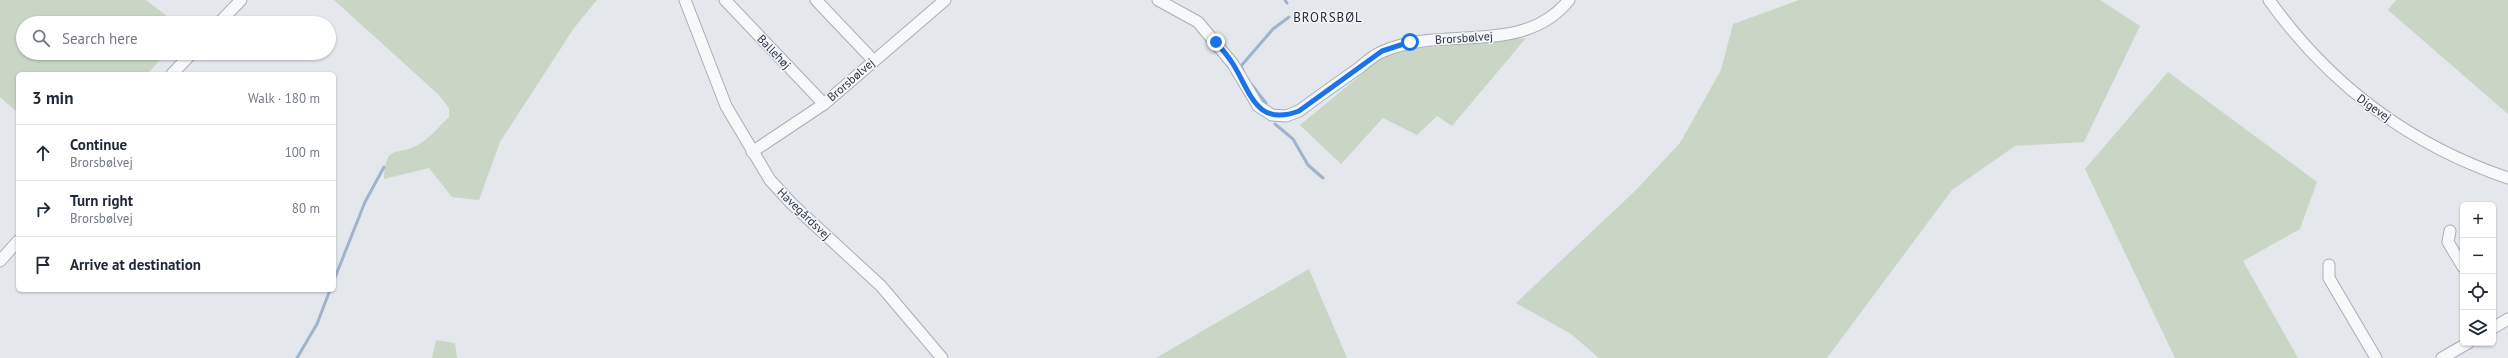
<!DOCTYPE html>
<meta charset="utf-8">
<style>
:root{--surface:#fff;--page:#f2f2f3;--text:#1f2937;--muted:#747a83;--line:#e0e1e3}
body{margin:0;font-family:"PT Sans",sans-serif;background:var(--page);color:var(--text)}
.controls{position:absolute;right:12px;bottom:12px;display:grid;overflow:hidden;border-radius:6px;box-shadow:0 1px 3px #0004}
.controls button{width:36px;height:36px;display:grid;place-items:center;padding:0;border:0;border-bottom:1px solid var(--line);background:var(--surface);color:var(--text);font:20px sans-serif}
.stop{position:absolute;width:12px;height:12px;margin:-9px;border:3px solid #1a73e8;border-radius:50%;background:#fff}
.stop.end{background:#1a73e8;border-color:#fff;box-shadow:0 1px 4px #0008}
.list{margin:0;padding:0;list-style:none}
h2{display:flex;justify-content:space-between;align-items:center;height:52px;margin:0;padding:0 16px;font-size:17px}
h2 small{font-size:13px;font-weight:400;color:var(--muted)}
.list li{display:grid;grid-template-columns:26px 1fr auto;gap:12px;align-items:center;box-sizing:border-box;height:56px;padding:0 16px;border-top:1px solid var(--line)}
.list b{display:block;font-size:15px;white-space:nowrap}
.list p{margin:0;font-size:13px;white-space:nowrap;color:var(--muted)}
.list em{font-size:13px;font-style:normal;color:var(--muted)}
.icon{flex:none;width:22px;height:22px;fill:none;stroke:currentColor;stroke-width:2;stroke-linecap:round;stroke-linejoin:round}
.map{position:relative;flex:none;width:2508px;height:358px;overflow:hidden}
.search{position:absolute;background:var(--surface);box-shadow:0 1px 3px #0004;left:16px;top:16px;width:320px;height:44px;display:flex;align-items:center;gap:10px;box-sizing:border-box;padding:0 14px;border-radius:22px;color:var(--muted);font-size:15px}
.panel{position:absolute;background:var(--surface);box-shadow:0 1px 3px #0004;left:16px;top:72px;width:320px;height:220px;border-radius:6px}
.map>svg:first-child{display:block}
</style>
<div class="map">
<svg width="2508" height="358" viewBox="0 0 2508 358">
<rect width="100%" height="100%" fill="#e4e7ec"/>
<!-- green -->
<g fill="#c9d6c5">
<path d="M0,0H146L176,23H23V53H167L147,74H18V113L0,97Z"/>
<path d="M334,0H597L574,28L500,142L479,200L452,197L429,168L384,179C387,140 396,159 421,143C431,137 440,125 449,117V108L439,95Z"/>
<path d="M1799,0H2100L2140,26L2084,142L2015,146L1952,190L1827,358H1599L1571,334L1516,303L1636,190L1680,143L1721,70L1733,24Z"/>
<path d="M2396,0H2508V114L2388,10Z"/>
<path d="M1526,38L1452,126L1437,116L1417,135L1383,118L1341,164L1300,125L1384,56L1410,49Z"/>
<path d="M2168,72L2317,182L2300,229L2243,261L2298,358H2175L2085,169Z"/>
<path d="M1309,269L1347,358H1156Z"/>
<path d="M436,340L455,343L457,358H432Z"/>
</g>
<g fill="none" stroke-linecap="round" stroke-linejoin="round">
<!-- stream -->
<g stroke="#9fb4cc" stroke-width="3">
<path d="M1285,0L1287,3"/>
<path d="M1244,73L1241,66L1273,29L1289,17"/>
<path d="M1251,84L1266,103"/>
<path d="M1275,124L1293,139L1308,165L1323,178"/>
<path d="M334,280L365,202L384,167"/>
<path d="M297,358L317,324L330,290"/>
</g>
<!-- minor casing -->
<g stroke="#a9aeb7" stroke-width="13">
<g id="minor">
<path d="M685,0L726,106L770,180L792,204L881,286L942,358"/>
<path d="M725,0L824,104"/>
<path d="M816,0L873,60"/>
<path d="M1158,0L1198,22L1233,64L1258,106L1272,115L1286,116L1299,111C1319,96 1339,82 1359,68C1366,62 1375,54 1384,51C1444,25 1523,57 1569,0"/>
<path d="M2269,0C2329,84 2410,145 2508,178"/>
<path d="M219,23L241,0"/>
<path d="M172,74L192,53"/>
<path d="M752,152L824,104L945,0"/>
<path d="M2450,231L2448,242L2463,267"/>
<path d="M0,261L18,241"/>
<path d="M2329,265V278L2376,358"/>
<path d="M2493,328L2508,319"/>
<path d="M2442,358L2468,343"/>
</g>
</g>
<!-- minor -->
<use href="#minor" stroke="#f7f8fa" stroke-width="11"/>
</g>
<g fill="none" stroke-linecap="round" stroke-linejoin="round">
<!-- route -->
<path stroke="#1a73e8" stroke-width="5" d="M1216,42C1222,49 1228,56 1233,64C1251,93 1256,127 1299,111L1382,51L1410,42"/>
</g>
<g text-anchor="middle" stroke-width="3" stroke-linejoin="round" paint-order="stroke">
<!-- street labels -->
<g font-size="12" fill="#2b3445" stroke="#f4f6f9">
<text transform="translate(1464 38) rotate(-4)" y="4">Brorsbølvej</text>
<text transform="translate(774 52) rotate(46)" y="4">Ballehøj</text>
<text transform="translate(851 80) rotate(-41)" y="4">Brorsbølvej</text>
<text transform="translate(2374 108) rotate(35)" y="4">Digevej</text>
<text transform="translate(804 214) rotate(44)" y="4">Havegårdsvej</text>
</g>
<!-- neighbourhood labels -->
<g font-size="13" letter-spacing="1" fill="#1d2536" stroke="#f4f6f9">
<text x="1328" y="22">BRORSBØL</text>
</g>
</g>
</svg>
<div class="controls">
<button>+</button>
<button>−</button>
<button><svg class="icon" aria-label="locate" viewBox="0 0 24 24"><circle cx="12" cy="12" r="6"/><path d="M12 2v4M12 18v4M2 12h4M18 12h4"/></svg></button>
<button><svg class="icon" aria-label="layers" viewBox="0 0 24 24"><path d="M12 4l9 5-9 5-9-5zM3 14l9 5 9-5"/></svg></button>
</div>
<div class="stop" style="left:1410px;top:42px"></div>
<div class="stop end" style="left:1216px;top:42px"></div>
<div class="search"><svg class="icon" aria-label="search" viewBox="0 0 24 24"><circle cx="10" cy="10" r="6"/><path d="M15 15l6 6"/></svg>Search here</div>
<section class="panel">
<h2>3 min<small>Walk · 180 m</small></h2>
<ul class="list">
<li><svg class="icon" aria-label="ahead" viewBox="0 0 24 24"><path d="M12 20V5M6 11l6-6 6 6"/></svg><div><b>Continue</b><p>Brorsbølvej</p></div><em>100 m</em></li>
<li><svg class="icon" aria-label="right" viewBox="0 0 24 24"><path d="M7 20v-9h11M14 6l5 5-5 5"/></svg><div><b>Turn right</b><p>Brorsbølvej</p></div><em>80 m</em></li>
<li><svg class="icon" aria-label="arrive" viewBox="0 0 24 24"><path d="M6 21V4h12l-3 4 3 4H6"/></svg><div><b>Arrive at destination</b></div></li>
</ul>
</section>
</div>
